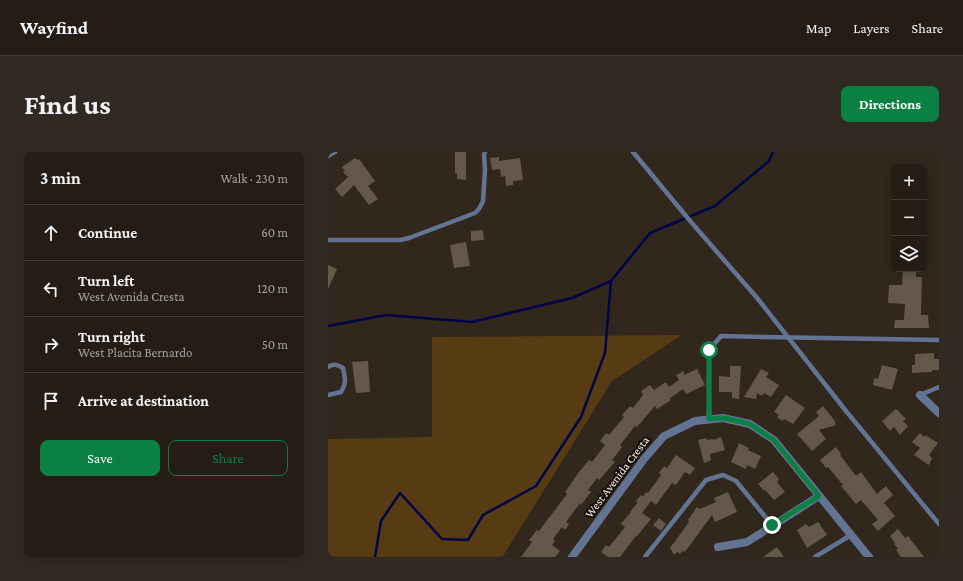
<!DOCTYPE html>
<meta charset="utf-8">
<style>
:root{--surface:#251d15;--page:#312a22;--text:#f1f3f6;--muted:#a3a2a0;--line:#423b34;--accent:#0b8043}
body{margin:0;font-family:"Crimson Pro",serif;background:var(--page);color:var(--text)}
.controls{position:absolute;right:12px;top:12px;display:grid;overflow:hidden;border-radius:8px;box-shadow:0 2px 10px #0003}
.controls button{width:36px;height:36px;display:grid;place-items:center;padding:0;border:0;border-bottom:1px solid var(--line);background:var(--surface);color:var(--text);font:20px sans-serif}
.stop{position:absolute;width:12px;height:12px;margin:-9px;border:3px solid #0b8043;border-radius:50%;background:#fff}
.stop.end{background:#0b8043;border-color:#fff;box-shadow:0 1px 4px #0008}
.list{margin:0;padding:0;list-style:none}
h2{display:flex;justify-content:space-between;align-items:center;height:52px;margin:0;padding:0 16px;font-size:17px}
h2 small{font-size:13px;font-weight:400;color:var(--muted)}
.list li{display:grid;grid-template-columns:26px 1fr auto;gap:12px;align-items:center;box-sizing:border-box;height:56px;padding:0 16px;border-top:1px solid var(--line)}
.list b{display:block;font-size:15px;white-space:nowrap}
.list p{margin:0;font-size:13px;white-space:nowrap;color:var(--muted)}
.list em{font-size:13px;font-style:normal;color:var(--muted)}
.actions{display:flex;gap:8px;padding:12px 16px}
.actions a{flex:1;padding:9px 0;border:1px solid var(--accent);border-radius:8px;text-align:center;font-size:14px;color:var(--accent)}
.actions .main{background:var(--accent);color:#fff}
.icon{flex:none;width:22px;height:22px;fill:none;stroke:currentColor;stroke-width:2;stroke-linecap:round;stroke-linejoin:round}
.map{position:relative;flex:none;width:611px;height:405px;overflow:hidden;border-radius:8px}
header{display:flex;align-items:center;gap:24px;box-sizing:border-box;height:56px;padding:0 20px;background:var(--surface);border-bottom:1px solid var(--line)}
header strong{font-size:19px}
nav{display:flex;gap:22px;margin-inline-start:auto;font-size:14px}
.intro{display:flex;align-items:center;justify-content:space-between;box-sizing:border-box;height:96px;padding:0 24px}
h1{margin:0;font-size:28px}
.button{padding:10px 18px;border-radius:8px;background:var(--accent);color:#fff;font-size:14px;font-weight:700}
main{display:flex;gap:24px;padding:0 24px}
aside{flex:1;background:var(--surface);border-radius:8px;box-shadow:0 2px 10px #0003}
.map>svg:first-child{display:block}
</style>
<header>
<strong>Wayfind</strong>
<nav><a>Map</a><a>Layers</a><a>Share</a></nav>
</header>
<div class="intro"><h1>Find us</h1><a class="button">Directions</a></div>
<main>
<aside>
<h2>3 min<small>Walk · 230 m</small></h2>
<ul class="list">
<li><svg class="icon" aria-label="ahead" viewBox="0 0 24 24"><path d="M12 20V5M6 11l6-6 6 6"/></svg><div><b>Continue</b></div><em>60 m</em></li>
<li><svg class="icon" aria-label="left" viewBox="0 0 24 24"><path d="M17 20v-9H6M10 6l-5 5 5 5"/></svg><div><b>Turn left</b><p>West Avenida Cresta</p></div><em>120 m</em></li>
<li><svg class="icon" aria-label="right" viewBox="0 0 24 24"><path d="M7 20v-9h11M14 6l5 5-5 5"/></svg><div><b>Turn right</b><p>West Placita Bernardo</p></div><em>50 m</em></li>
<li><svg class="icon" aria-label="arrive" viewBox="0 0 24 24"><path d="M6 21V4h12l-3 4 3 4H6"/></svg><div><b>Arrive at destination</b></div></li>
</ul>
<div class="actions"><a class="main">Save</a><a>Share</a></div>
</aside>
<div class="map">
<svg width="611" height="405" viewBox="0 0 611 405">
<rect width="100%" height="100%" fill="#31271c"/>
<!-- green -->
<path fill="#573b13" d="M354,183L284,229L175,404L170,405H0V287L104,285V185Z"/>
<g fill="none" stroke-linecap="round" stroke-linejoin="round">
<!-- stream -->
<g stroke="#000548" stroke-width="2.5">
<path d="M0,174L58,163L144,170L244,146L283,129"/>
<path d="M47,405L53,369L72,341L114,387L140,388L155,363L208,334L253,265L277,201L283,129L322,81L387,54L441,9L445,0"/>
</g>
</g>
<!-- building -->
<g fill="#64584b">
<path d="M127,0H138V28L129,27V21H127Z"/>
<path d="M171,5V9L192,6L195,28L185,29V33L178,34L177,24L173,25L172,17L164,18L162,6Z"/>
<path d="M27,6L29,8L31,7L47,29L40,34L50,47L41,53L26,33L14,45L7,37L20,25L15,20L17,19L14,15Z"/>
<path d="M155,78L156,88L143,89V79Z"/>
<path d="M138,90L142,114L126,116L122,93Z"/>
<path d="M0,113L9,117L0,137Z"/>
<path d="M575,117H588V125H594L593,163H600L601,176H566L567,168H576L577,152L560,151L561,133H574Z"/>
<path d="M606,201V207H611V218H604V220L584,221V213H587V202Z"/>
<path d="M40,209L42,240L28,241L24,210Z"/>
<path d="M554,213L570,217L564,238L545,233L546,226L550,227Z"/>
<path d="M402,214H413L411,247L404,246V240H391V224L402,225Z"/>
<path d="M369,217L377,233L358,242L355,237L342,246L343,248L329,257L327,254L309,275L307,274L292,293L294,295L284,308L287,310L271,328L269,326L260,338L263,340L253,353L252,351L238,370L241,372L237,378L234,375L225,387L227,389L224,393L232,399L227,405H193L204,390L201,388L209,378L211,379L239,342L237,340L251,320L261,308L264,310L277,293L272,289L278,281L281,283L296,265L294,263L302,254L305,256L315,243L313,239L322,233L326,238L338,230L341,235L351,228L348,223L356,219V223Z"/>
<path d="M433,217L441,221L438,225L451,233L443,245L436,241L434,244L429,241L428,247L416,245Z"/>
<path d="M458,243L477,256L465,272L456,267L454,269L449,265L451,263L446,260Z"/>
<path d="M495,254L507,269L508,273L491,278L498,287L484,299L469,282L491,264L488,260Z"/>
<path d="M568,257L578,267L575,269L580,274L572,283L566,275L562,279L554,269Z"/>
<path d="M592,281L596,285L597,283L610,291L601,303L604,306L601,313L586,303L592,296L584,290Z"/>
<path d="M393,285L397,298L382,302L383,308L376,311L370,288L378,286L379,288L385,287V288Z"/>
<path d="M411,291L421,296L420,298L433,304L427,317L419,313L418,317L403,310Z"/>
<path d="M508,295L513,302L512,303L528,324L533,320L549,342L558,334L565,343L556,351L567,364L550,379L544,372L550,368L533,348L528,352L513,334L515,333L500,315L498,316L492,308Z"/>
<path d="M348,303L367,316L362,323L357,320L348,333L344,331L328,353L323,349L314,361L323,367L309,384H308L292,405H280L273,400L278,393L281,395L297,375L293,372L303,360H302L310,350L308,349L313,343L315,345L318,340L320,341L333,323L331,321L336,314L339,316Z"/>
<path d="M445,320L451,327L449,330L457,340L446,348L437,338L436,339L430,332Z"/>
<path d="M400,340L409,360L387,370L384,363L360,396L356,400L354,399L352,402L349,400L346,403L342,396L361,370L360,368L369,355L372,357L388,350L386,346Z"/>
<path d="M331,366L338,372L333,379L325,373Z"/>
<path d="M490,370L499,383L479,396L469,378L478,372L481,375Z"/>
<path d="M570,377L577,386L580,384L596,405H573L568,398L570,397L566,392L567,391L562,384Z"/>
<path d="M449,395L456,405H435Z"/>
</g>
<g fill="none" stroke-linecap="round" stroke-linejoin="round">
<!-- service -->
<g stroke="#637393" stroke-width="4.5">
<path d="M305,0L363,70L430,147L518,259L611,372"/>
<path d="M0,4L7,0"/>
<path d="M0,88H72L81,86L147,61L151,57L155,49L157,18L156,3L157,0"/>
<path d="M0,215C6,211 10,213 15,216C17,227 19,230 13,240L0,243"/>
<path d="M592,243L611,235"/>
<path d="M381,267V198L393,184L437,185L611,188"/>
<path d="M317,405L378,328L395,323L408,329L444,373"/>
<path d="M487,405L523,383"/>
</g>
<!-- minor -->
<g stroke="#637393" stroke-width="8">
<path d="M592,243L611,261"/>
<path d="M390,395L419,390L491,344"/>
<path d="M244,405L316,307L336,284L367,269L395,266L422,272L446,288L541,405"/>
</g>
</g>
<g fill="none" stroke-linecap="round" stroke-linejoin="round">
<!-- route -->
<path stroke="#0b8043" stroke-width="5" d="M381,198V267L396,266L422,272L446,288L491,344L444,373"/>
</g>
<g text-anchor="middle" stroke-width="4" stroke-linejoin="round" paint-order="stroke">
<!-- street labels -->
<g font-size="12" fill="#f9f2ea" stroke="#16110c">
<text transform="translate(289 325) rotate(-53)" y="4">West Avenida Cresta</text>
</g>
</g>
</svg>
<div class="controls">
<button>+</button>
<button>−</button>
<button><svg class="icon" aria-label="layers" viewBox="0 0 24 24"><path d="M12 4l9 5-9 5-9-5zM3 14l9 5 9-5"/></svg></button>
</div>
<div class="stop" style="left:381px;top:198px"></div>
<div class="stop end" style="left:444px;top:373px"></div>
</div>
</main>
